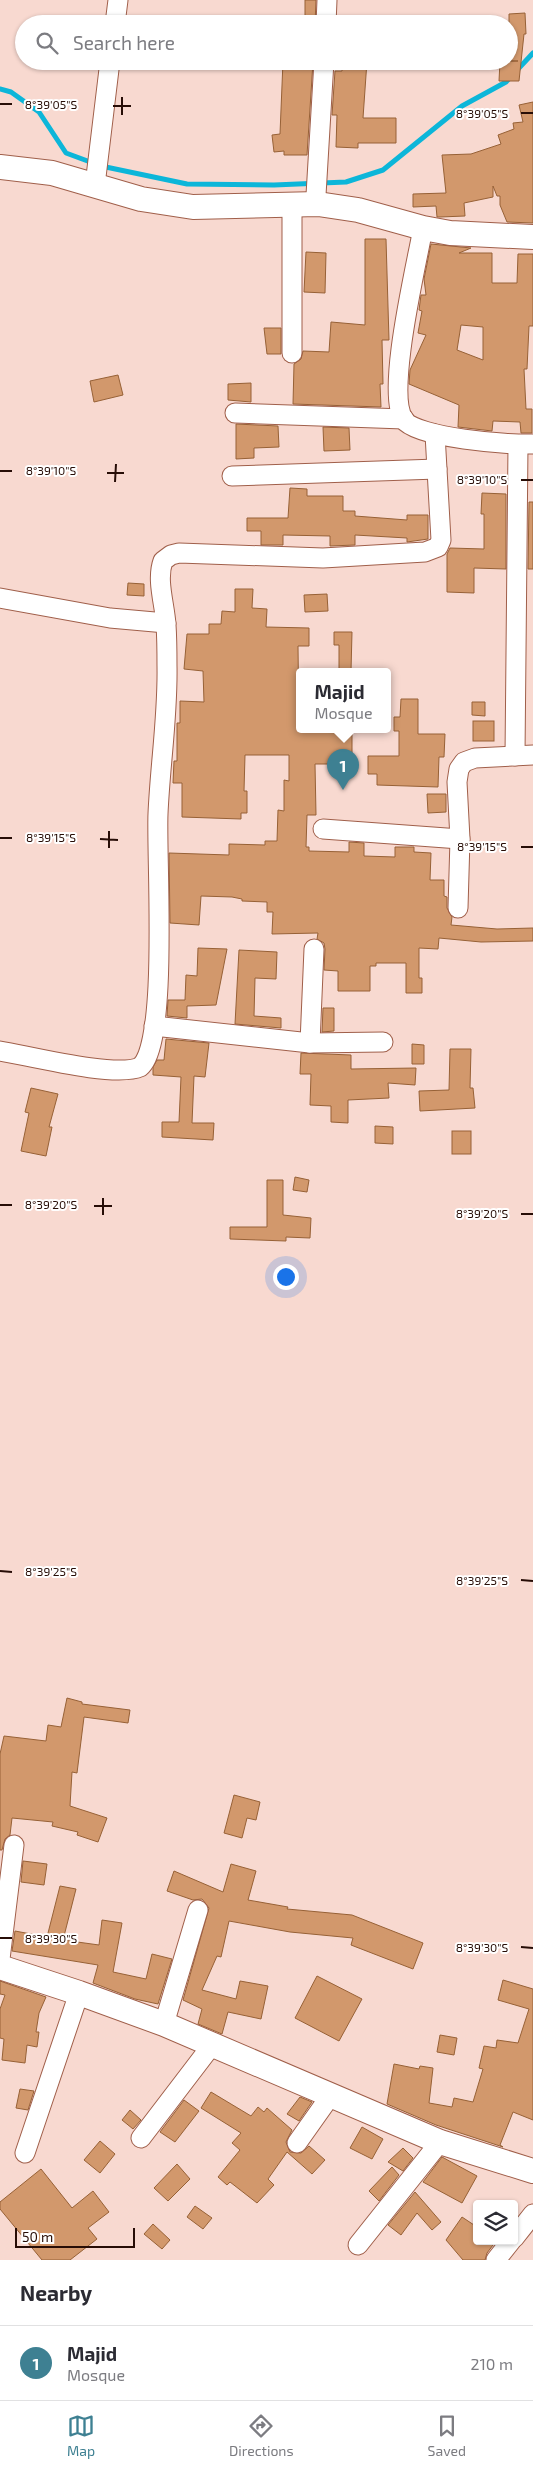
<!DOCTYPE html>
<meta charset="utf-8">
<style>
:root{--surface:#fff;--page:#f2f2f3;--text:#2b2b33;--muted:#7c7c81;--line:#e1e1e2;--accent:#3e8092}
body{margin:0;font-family:"Exo 2",sans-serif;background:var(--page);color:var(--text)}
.controls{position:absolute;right:15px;bottom:15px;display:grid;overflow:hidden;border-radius:5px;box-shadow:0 1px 4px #0004}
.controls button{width:45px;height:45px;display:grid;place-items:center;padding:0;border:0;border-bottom:1px solid var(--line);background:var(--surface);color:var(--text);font:25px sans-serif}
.scale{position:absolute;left:15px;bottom:12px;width:120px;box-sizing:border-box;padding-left:5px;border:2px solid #270d06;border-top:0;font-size:14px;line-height:18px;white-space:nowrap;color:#270d06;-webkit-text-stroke:4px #fff;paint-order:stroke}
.you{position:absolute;left:285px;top:1276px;width:18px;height:18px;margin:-12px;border:4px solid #fff;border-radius:50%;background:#1a73e8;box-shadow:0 0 0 8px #1a73e833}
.badge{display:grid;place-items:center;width:32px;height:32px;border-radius:50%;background:var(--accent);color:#fff;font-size:16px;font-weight:700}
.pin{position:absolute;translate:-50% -41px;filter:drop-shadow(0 1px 2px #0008)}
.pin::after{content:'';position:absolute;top:26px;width:18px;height:15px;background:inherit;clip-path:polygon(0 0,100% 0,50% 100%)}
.popup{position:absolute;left:296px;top:668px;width:95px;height:65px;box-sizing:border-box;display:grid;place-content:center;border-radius:5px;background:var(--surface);filter:drop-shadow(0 1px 4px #0005);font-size:16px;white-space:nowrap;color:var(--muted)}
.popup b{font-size:19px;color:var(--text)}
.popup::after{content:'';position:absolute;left:50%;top:100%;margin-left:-10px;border:10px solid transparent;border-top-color:var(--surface)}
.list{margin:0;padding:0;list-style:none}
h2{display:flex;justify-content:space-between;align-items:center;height:65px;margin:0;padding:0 20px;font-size:21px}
h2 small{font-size:16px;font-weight:400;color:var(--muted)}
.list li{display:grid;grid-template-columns:32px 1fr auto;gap:15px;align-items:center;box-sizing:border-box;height:75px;padding:0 20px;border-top:1px solid var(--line)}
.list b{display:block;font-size:19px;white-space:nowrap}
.list p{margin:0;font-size:16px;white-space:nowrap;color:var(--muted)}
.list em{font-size:16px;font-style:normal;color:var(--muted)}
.icon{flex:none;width:28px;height:28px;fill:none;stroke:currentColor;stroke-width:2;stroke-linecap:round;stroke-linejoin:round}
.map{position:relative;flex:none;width:533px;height:2260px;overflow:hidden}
.search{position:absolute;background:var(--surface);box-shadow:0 1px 4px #0004;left:15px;right:15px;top:15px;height:55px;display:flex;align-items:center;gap:12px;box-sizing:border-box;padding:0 18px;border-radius:28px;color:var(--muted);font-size:19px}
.sheet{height:140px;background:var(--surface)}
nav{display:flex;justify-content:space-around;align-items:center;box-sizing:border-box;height:70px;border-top:1px solid var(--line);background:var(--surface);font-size:14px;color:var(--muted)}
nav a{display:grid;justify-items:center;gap:2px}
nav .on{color:var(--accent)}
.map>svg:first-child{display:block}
</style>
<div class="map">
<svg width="533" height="2260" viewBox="0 0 533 2260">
<rect width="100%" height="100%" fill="#f8d9d0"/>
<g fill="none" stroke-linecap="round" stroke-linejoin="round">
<!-- stream -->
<g stroke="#0cb6d9" stroke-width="5">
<path d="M0,89L11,92L39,112L66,153L93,163"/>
<path d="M101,166L187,184L274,185L346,182L383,170L462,106L506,82L533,53"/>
</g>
</g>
<!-- building -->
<g fill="#d2986c" stroke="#976136" fill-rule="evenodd">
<path d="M305,0H316L315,24H305Z"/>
<path d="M525,13L526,34H524L519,81H499L500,61H518H509V14Z"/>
<path d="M283,61L313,62L307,155H284V151L274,152L272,135L280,134Z"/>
<path d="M342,61H367L363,118H396V143H358V148L336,147L337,115H332L335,71H342Z"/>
<path d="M533,102V223L507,222L500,205V196H497L493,186V197L464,203L465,216L440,217H437L436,206L413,207V194L446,193L442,155L471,154L501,144L498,135L514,129L513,123L523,122L519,105Z"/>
<path d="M365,239H386L389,340H382L383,384H380L381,407L293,404L294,364L301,359L303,351L329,352L331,322L365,325Z"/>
<path d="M431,244L471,248L459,253H492V283H517L518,254H533V326H529L527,369H524L526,409H532V433H521L520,422L493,421L492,431L458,427L459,405L409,384L410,370L426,335L418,333L422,311L419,310L421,295H426L424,279ZM461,325L483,327V360L457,350Z"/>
<path d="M306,252L326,253L325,293L304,292Z"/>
<path d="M264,328H281V354H267Z"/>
<path d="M118,375L123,395L94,402L90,381Z"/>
<path d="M251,383V402L228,400V384Z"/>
<path d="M236,424L278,426L279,447L254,448V458L236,459Z"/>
<path d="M323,427L349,428L350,450L324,451Z"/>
<path d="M290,488L307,489V496H343V511H355V516L407,520V515H428V539L407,542V538L355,535V545L330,546V536L283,535V545H261V531H247V518H288Z"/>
<path d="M482,493L506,494V569L474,568V593L447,592V554L450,548L484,549V514H481Z"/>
<path d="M529,502H533V569H528Z"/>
<path d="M128,583L144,584V596L127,595Z"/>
<path d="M235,589H253L252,608L267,609L266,627L309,628V646H298L299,729H352V764H315L316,815H307L306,847H309V851L349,852V842L364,843V856L395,857V847H414V852L431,853L430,880H444V896L447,897V908L452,917L451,925L497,929L533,928V941L481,942L439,938L438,949L419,948V978H422V993H406V963H376V966H370V991H338V971L324,970L325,949L324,943L317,939L318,933L272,934L273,912H267V902L242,901V899L232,897L201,896L199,925L170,923L169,853L229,855V844L265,845V841H277L278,810L284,811V780L289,781V755H245L244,791H247V813H241V819L182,817V783H173L174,761H177V723H180V701L204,702L203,671L184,669L187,634H209V624H221L222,611L235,612Z"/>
<path d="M327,594L328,611L305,612L304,595Z"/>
<path d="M334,632H352L351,671H339V645H334Z"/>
<path d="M401,699H418V734H445L444,757H439L438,787L377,785V774H368V756H399V731H394V717H400Z"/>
<path d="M472,702H485V716L472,715Z"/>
<rect x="473" y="721" width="21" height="20"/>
<path d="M427,794H446V812L428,813Z"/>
<path d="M198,948L227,949L216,1005L187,1006V1018L167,1016L168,1000H185L186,975L197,976Z"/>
<path d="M239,950L277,952L276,979L255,978L254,1016L281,1018V1028L235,1024Z"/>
<path d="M323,1008H334V1031L322,1032Z"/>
<path d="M166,1039L209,1043L205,1077L194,1076L192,1123H214L213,1140L162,1137V1122H179L181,1077L153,1075V1067L157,1060H164Z"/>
<path d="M412,1044L424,1045V1064H412Z"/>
<path d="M450,1049H471L470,1088H473L475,1108L420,1111L419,1091L449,1090Z"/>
<path d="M301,1053L351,1055V1069L416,1068L415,1085L388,1083L389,1098L348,1100V1123L331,1122V1106L310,1105L311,1074H300Z"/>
<path d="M31,1088L58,1094L49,1127H52L46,1156L21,1151L29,1113L25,1112Z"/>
<path d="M375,1126L393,1127V1144L375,1143Z"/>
<rect x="452" y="1131" width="19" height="23"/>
<path d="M295,1177L309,1180L307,1192L293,1190Z"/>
<path d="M267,1180H283V1215L311,1218L310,1238L286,1237V1241L230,1239V1227H267Z"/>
<path d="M67,1698L82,1702V1704L130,1710L128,1723L84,1717L77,1773L72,1772L70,1806L107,1818L98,1842L77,1835L78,1832L52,1826L53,1822L12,1818L10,1835L5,1839L2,1850H0V1754L4,1736L46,1741L48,1725L61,1727Z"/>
<path d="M234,1795L260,1802L256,1820L247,1818L242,1838L224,1833Z"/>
<path d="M23,1861L47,1864L44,1885L21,1882Z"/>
<path d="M231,1864L256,1871L248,1900L288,1907L287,1909L352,1915L423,1943L413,1969L351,1945L353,1938L290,1932L229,1921L221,1957L217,1956L202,1990L236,1999L240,1981L268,1986L261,2019L228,2012L222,2034L198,2024L202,2009L183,2000L209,1908L202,1899L193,1900L167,1891L174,1871L223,1892Z"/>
<path d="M60,1886L76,1889L63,1940L99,1945L102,1920L122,1923L113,1972L146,1979L152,1954L172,1959L158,2004L135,1999L93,1983L98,1965L12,1951L15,1931L47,1937Z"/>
<path d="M317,1976L362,1999L339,2041L295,2018Z"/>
<path d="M503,1980L533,1989V2120L513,2112L500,2145L503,2147L436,2125L387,2104L394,2064L419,2069L420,2066L433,2068L429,2103L452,2107L454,2098L473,2102L483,2069L479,2068L484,2046L496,2048L497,2040L518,2043L529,2009L498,2000Z"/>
<path d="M0,1981L46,1997L39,2013L36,2032H39L37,2047L27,2045L25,2063L2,2060L4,2039L0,2038V2009L5,1995L0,1994Z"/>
<path d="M440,2035L457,2038L454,2055L437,2052Z"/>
<path d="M20,2089L34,2091L28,2110L16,2108Z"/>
<path d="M211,2092L251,2116L258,2107L264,2112L267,2108L292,2130L286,2142L290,2152L301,2153L309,2146L325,2160L312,2174L287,2152L268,2179L274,2185L257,2203L230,2182L227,2185L218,2177L240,2150L232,2143L241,2133L201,2108Z"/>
<path d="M300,2097L312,2102L299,2121L287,2114Z"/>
<path d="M184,2100L199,2111L175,2142L160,2132Z"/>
<path d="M130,2110L141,2120L133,2129L122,2120Z"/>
<path d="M362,2127L383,2139L372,2159L350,2148Z"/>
<path d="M100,2141L115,2154L100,2173L84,2160Z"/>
<path d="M403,2148L413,2158L403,2171L388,2162Z"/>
<path d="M442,2157L477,2176L462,2203L423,2182Z"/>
<path d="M177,2164L190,2179L168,2201L154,2188Z"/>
<path d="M392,2167L399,2175L379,2201L369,2191Z"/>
<path d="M41,2169L72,2208L93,2191L109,2212L88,2228L97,2239L70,2260H42L0,2209V2202Z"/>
<path d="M415,2192L441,2222L432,2230L417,2213L401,2235L388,2225Z"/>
<path d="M195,2206L212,2218L203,2229L187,2217Z"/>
<path d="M462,2217L477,2227V2241H496L487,2253L485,2260H463L446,2240Z"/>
<path d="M153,2224L170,2240L162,2249L144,2234Z"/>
</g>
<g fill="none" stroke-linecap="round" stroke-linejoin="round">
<!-- minor casing -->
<g stroke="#a05f4a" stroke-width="21">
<g id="minor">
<path d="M115,24L118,0"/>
<path d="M326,24L327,0"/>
<path d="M95,185L110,61"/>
<path d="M318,204L316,195L324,61"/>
<path d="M292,205V353"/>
<path d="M423,228C417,263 385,394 404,420C417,438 509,445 533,444"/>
<path d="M235,413L404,419"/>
<path d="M232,476L437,469"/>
<path d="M0,598L110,618L166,623"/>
<path d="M515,756L518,445"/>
<path d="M323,829L460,839"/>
<path d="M458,908L460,839L457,782L459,769L464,762L475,758L533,755"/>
<path d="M154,1026L310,1043L383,1042"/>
<path d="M310,1043L314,949"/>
<path d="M0,1051C30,1056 115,1078 140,1067C169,1044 156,857 158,814C160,765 168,716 167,666C167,653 167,639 166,625C165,605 156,580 163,561L171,555L179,553L323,558L425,552L438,547L441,540L435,434"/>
<path d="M0,1959L14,1845"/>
<path d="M164,2024L198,1910"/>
<path d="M141,2138L212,2045"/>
<path d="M297,2143L331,2095"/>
<path d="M25,2153L79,1993"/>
<path d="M514,2238L533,2214"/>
<path d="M358,2245L440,2142"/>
<path d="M496,2260L511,2241"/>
</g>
</g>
<!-- tertiary casing -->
<g stroke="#a05f4a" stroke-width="26">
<g id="tertiary">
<path d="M0,167L52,173L141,199L193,207L318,204L358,210L423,228L450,233L533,237"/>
<path d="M0,1967L79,1993L164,2024L440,2142L533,2171"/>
</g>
</g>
<!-- minor -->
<use href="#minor" stroke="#fff" stroke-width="19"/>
<!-- tertiary -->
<use href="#tertiary" stroke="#fff" stroke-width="24"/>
</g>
<!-- ticks -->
<path fill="none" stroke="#270d06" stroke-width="2" d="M0,104H12M113,106H131M521,113H533M122,115V97M0,471H12M107,473H124M521,480H533M115,482L116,464M0,838H12M100,839L118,840M521,847H533M109,848V831M0,1205H12M94,1206H112M521,1214H533M103,1215V1198M0,1571L12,1572M521,1580L533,1581M0,1938H12M521,1947L533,1948"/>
<g font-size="12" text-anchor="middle" fill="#270d06" stroke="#fff" stroke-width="4" stroke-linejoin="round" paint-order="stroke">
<text x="51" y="109">8°39'05"S</text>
<text x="482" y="118">8°39'05"S</text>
<text x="51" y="475">8°39'10"S</text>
<text x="482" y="484">8°39'10"S</text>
<text x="51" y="842">8°39'15"S</text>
<text x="482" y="851">8°39'15"S</text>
<text x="51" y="1209">8°39'20"S</text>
<text x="482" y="1218">8°39'20"S</text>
<text x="51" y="1576">8°39'25"S</text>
<text x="482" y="1585">8°39'25"S</text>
<text x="51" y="1943">8°39'30"S</text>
<text x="482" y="1952">8°39'30"S</text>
</g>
</svg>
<div class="controls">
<button><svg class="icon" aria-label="layers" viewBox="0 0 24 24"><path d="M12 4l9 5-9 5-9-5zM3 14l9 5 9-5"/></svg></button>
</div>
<div class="scale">50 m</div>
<div class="you"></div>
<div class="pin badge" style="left:343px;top:790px">1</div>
<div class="popup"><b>Majid</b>Mosque</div>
<div class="search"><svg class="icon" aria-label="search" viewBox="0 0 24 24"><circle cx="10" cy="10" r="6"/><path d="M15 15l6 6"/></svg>Search here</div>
</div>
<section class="sheet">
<h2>Nearby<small></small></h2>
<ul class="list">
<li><span class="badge">1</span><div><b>Majid</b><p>Mosque</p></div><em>210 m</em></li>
</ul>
</section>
<nav>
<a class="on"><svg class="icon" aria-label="map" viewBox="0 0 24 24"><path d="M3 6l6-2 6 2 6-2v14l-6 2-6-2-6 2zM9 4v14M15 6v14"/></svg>Map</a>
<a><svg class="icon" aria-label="directions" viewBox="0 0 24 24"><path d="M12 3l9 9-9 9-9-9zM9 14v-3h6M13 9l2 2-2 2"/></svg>Directions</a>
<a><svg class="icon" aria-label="saved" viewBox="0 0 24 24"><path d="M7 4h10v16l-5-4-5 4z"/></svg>Saved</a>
</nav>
